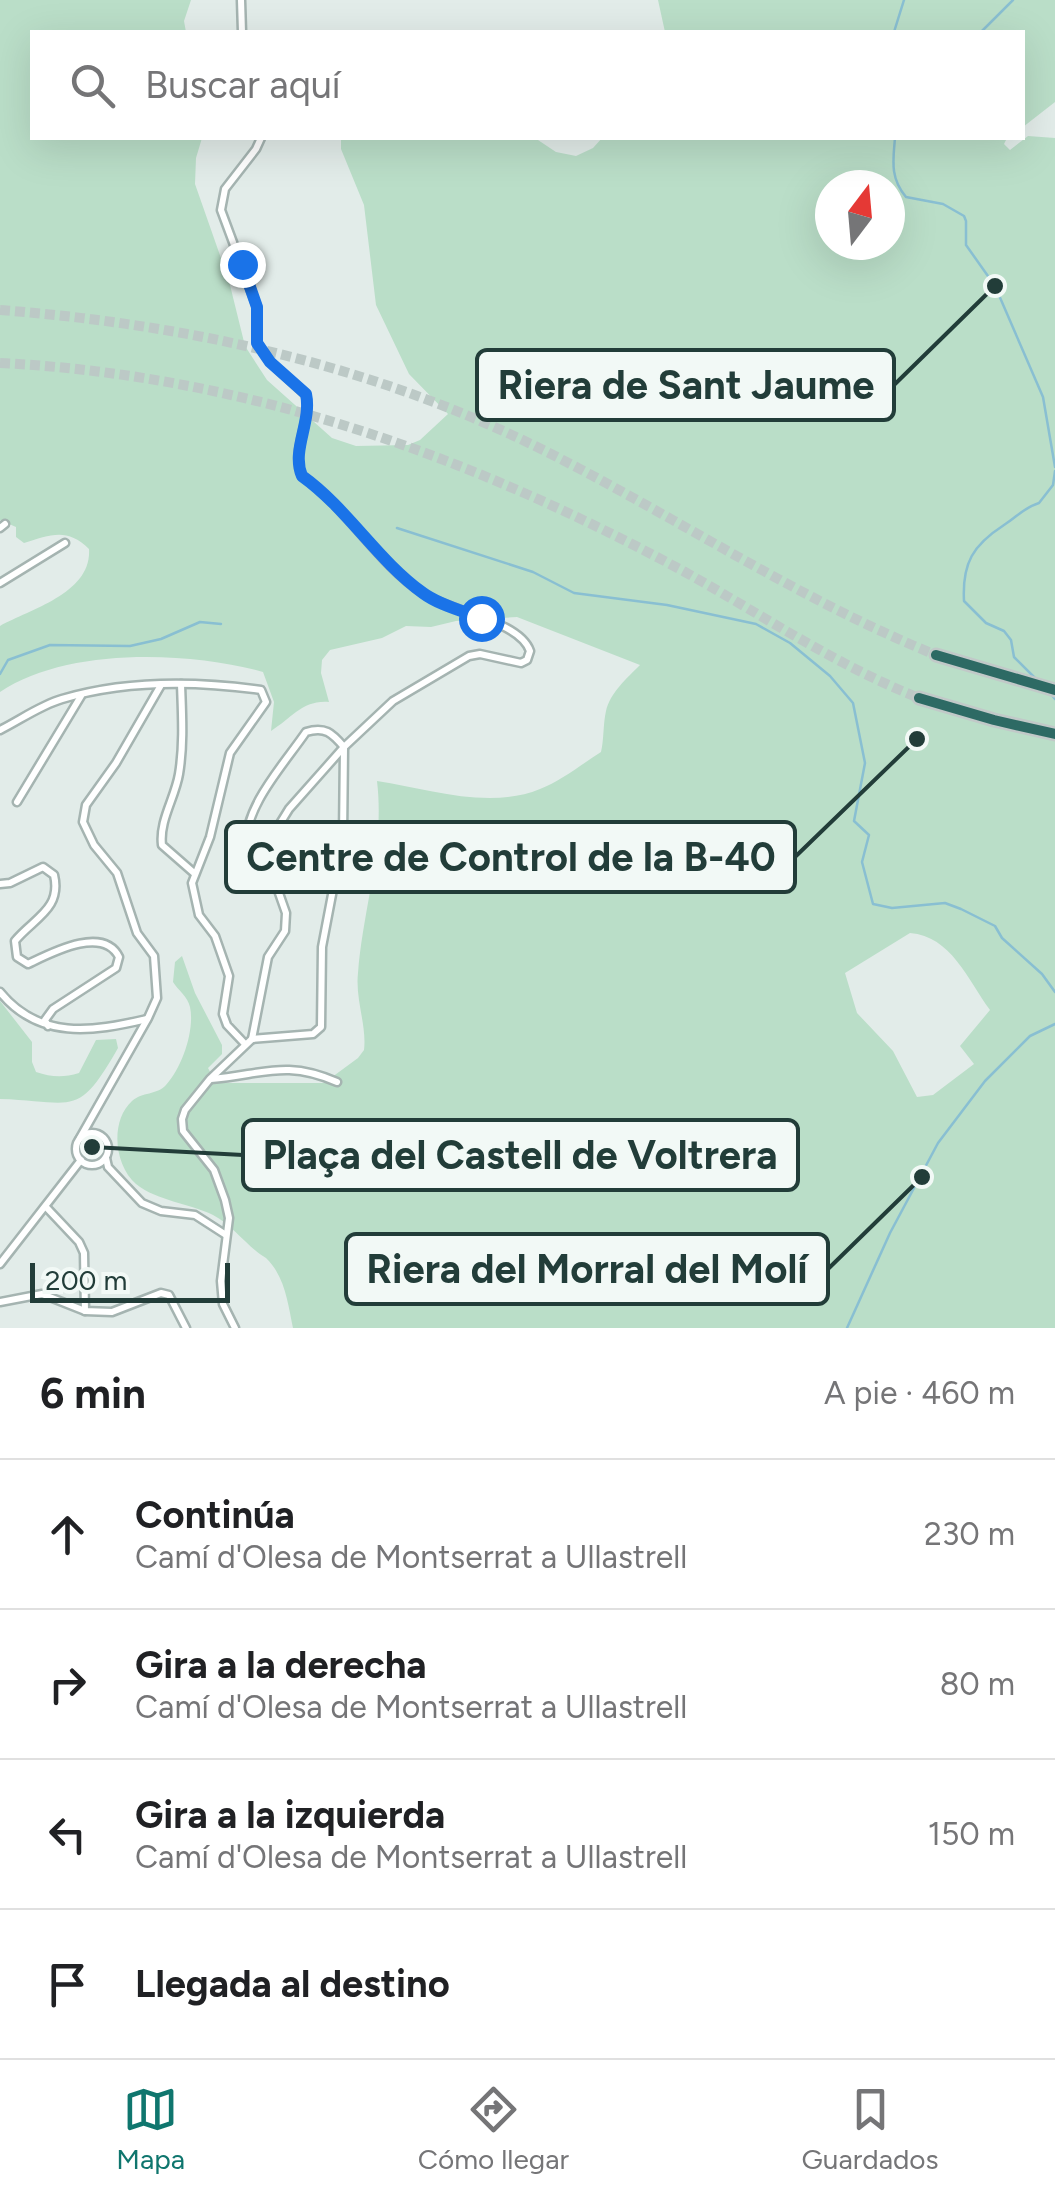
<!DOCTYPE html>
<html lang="es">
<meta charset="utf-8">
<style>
:root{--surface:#fff;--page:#f2f2f2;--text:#202124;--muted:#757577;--line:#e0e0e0;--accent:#0f766e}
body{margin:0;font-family:Figtree,sans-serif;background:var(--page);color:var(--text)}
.compass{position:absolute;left:815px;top:170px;width:90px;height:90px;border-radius:50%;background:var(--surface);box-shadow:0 10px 40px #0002;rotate:16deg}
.scale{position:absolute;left:30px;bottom:25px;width:200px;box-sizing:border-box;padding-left:10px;border:5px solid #223d39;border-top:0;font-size:28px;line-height:35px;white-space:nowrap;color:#223d39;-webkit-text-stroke:8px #f2f9f6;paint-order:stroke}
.stop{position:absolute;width:30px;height:30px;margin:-22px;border:8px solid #1a73e8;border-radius:50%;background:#fff}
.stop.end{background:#1a73e8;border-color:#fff;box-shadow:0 2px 10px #0008}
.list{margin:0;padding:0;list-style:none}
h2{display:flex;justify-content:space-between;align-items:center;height:130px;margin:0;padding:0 40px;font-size:42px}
h2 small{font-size:32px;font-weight:400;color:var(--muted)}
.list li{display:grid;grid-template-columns:65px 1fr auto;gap:30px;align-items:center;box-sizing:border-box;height:150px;padding:0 40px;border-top:2px solid var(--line)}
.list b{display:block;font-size:38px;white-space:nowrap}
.list p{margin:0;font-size:32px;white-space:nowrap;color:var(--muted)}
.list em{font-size:32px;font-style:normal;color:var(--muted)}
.icon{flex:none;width:55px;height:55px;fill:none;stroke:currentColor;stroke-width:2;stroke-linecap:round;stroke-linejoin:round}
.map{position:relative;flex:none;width:1055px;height:1328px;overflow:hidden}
.search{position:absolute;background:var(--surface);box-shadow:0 10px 40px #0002;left:30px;right:30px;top:30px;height:110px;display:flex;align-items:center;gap:25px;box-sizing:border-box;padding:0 35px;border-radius:0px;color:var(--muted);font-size:38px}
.sheet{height:730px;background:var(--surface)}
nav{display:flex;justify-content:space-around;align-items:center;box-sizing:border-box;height:140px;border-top:2px solid var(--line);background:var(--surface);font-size:28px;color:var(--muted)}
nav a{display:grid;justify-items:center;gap:5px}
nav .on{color:var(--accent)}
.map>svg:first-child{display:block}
</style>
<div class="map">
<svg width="1055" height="1328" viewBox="0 0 1055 1328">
<rect width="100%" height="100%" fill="#e2ece9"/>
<!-- green -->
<g fill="#badec8" fill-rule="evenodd">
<path d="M0,0H191L184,21L186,32H32V138H202L196,158L195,184L229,281L245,346L267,380L332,438L356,446L408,445L420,440L448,414L409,374L376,305L364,205L341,149V138H535L556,152L576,156L593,148L602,138H1007L1004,144L1010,150L1028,136L1055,138V1328H293C288,1304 285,1276 266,1258C247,1247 233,1225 213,1215C189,1203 157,1201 136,1184C114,1165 110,1121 132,1101C142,1092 157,1095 166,1085C182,1068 195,1030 190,1007C188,997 178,990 173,982L175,962L182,956L195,993L222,1045V1054L208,1068L216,1083H324L358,1058L364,1050C367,1026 355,999 358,973C363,908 385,848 377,781C429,789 489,810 540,789C561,781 582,764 601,752C604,739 603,724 606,711C610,693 627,678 640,665L517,617L456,621L431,627L406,626L382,638L330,650L322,660L321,673L329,702C302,700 292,718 271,731L274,702L263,672C189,651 66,647 0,692V626C31,609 92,593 89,549C67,527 50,535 24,543L16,537V527L0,520ZM830,185H890V245H830ZM910,933C951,936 968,980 990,1010L960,1046L974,1064L933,1095L917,1097L893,1051L857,1013L845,973Z"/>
<path d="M658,0H1055V102L1023,127L1022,32H665Z"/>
<path d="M0,1001L32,1042V1062L36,1072C51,1077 63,1078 79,1073L96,1040L116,1039L118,1048C77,1120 74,1101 0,1099Z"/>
</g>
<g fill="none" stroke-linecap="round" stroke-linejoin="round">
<!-- stream -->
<g stroke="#89bfd2" stroke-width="2.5">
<path d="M894,32L904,0"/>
<path d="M981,32L1013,0"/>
<path d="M895,138C893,161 890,178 906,197L943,204L964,216L966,221V245L995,286L1043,397L1055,467"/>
<path d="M397,528L533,572L574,593L667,605L756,624L790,643L830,676L853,703L865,763L854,821L869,835L862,862L873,904L892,908L945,903L961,909L995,926L1002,938L1042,974L1055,992"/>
<path d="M0,674L8,660L50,645L130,646L161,639L200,622L221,624"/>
<path d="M1036,679L1014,657L1011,640L1004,631L986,623L964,601C962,563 973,545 1004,525C1017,517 1023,508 1039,503L1053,485L1055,471"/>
<path d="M1049,692L1055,699"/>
<path d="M847,1328L890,1233L938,1143L985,1081L1030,1036L1055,1024"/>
</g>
<!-- highway-tunnel -->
<g stroke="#bcc9c6" stroke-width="10" stroke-dasharray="10 5" stroke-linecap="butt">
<path d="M0,310C184,324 367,364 533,445C669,512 795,598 936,655"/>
<path d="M0,363C245,375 471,456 685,572C762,615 836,665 919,698"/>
</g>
<!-- street casing -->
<g stroke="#a5b4b1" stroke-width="11">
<g id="street">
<path d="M241,0L242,32"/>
<path d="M0,528L5,524"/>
<path d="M0,583L65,543"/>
<path d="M181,684C182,714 184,744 179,774C175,798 159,821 162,845L194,873"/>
<path d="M0,730C20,720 41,705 62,699C126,680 196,681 261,690L266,702L230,753L210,837L192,883L199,915L215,936L229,976L223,1014L227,1025L245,1044"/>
<path d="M17,802L81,696"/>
<path d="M267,859L255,858L245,849C245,805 282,767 306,732C325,726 332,733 344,747"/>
<path d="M0,884L10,883L43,867L54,875C62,909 34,918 15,941L17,957L28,964C51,953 103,925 119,957L116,968L53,1009L45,1020L48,1026"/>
<path d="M0,992C39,1040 92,1032 147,1019"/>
<path d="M252,1039L313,1034L321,1027L322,947L343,837L344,748"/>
<path d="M211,1079C262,1075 285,1059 337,1082"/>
<circle cx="92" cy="1149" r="16"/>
<path d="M80,1138L148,1018L157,998L154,956L137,933L117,873L94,845L83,822L86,805L116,763L161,685"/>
<path d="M106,1158L108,1167L142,1203L161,1211L195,1215L226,1235"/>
<path d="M46,1207L79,1242L84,1253L85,1311"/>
<path d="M0,1264L81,1160"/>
<path d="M0,1302L42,1294L85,1311L112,1312L161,1293L169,1295L186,1328"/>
<path d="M235,1328L223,1304L221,1281L229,1218L225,1200L214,1170L183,1131L182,1119L185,1110L210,1079L252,1039L268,957L285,931L286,913L267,859L273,835L289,809L344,747L393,701L469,656L480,654L521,663L527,660L530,651C519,620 450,612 424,594C377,563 348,509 302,476C290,450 312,422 306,395L270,362L257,343V307L221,210L225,189L256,149L261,138"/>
</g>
</g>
<!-- highway casing -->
<g stroke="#c1c9c8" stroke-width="15">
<g id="highway">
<path d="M936,655L1055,690"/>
<path d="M919,698L994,720L1055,734"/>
</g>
</g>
<!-- street -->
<use href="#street" stroke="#fff" stroke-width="6"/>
<!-- highway -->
<use href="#highway" stroke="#2d6a64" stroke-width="10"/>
</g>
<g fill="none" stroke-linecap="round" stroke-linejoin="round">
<!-- route -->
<path stroke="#1a73e8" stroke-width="12" d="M242,264L257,307V343L270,362L306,394C312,422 291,450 302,476C348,509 377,560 423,593C439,605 463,611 481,618"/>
</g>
<!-- callouts -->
<path fill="none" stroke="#223d39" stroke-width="4" d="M995 286L894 385M917 739L795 857M92 1147L243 1155M922 1177L828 1269"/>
<g fill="#223d39" stroke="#f2f9f6" stroke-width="4">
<circle cx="995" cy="286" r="10"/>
<circle cx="917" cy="739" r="10"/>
<circle cx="92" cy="1147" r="10"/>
<circle cx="922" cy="1177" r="10"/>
</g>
<g fill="#f2f9f6" stroke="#223d39" stroke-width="4">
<rect x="477" y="350" width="417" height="70" rx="10"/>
<rect x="226" y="822" width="569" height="70" rx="10"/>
<rect x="243" y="1120" width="555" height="70" rx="10"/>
<rect x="346" y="1234" width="482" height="70" rx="10"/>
</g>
<g font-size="40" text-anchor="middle" font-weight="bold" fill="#223d39">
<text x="686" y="399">Riera de Sant Jaume</text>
<text x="511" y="871">Centre de Control de la B-40</text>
<text x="520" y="1169">Plaça del Castell de Voltrera</text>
<text x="587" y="1283">Riera del Morral del Molí</text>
</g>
</svg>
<svg class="compass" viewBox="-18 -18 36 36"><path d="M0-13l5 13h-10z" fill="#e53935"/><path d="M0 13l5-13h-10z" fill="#757577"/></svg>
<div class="scale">200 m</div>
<div class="stop" style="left:481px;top:618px"></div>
<div class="stop end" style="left:242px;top:264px"></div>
<div class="search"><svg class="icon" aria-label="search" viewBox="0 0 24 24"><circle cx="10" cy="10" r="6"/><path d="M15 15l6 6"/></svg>Buscar aquí</div>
</div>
<section class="sheet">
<h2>6 min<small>A pie · 460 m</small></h2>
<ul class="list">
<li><svg class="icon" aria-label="ahead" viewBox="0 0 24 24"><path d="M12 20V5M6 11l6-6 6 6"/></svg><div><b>Continúa</b><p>Camí d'Olesa de Montserrat a Ullastrell</p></div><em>230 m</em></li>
<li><svg class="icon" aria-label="right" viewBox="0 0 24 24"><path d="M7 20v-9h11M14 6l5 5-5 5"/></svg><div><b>Gira a la derecha</b><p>Camí d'Olesa de Montserrat a Ullastrell</p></div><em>80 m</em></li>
<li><svg class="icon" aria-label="left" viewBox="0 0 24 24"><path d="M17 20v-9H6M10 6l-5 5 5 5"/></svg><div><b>Gira a la izquierda</b><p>Camí d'Olesa de Montserrat a Ullastrell</p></div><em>150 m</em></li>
<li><svg class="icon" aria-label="arrive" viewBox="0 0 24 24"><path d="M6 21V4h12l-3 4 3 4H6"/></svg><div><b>Llegada al destino</b></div></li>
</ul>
</section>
<nav>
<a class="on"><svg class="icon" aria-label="map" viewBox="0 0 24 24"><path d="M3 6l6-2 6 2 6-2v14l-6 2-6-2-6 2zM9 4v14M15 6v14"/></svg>Mapa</a>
<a><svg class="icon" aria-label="directions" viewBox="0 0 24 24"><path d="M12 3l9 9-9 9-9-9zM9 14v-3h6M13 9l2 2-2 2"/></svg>Cómo llegar</a>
<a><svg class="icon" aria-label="saved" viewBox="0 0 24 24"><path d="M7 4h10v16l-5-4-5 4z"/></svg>Guardados</a>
</nav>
